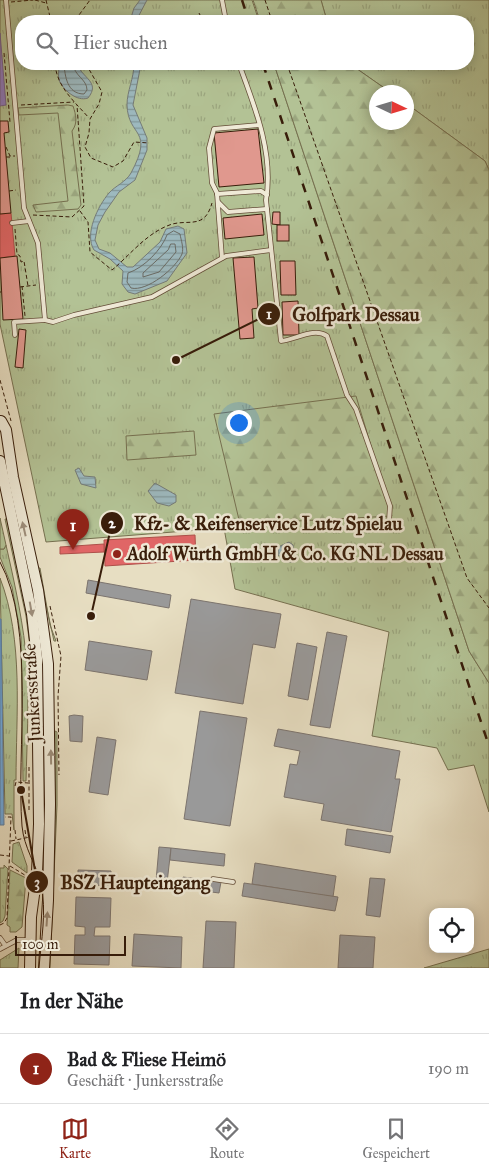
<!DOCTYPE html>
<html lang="de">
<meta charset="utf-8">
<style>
:root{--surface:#fff;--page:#f2f2f2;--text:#202124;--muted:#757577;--line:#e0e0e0;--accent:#8f2418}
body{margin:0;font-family:"IM FELL Great Primer",serif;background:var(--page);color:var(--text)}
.controls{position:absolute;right:15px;bottom:15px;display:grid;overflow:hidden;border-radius:10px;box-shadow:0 2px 12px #0003}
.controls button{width:45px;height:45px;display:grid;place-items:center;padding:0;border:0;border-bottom:1px solid var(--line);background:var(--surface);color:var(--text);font:25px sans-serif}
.compass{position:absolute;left:369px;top:85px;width:45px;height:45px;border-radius:50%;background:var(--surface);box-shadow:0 2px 12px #0003;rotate:94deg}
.scale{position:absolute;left:15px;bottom:12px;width:111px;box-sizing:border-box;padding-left:5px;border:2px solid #381d0a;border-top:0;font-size:14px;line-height:18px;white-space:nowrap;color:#381d0a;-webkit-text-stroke:4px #efead7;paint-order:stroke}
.you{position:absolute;left:238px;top:422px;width:18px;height:18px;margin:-12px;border:4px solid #fff;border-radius:50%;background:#1a73e8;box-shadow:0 0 0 8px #1a73e833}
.badge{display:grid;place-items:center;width:32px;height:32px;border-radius:50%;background:var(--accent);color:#fff;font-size:16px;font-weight:700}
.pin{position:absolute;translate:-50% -41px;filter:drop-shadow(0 1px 2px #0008)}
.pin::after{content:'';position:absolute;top:26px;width:18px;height:15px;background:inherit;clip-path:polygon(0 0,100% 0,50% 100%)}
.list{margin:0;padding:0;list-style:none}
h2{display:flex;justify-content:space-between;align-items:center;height:65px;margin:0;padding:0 20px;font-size:21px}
h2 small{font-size:16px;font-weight:400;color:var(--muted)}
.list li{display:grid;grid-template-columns:32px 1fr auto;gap:15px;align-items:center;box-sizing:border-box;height:70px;padding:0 20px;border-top:1px solid var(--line)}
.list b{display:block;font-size:19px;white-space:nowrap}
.list p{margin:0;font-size:16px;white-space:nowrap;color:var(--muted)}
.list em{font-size:16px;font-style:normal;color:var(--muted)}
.icon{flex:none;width:28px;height:28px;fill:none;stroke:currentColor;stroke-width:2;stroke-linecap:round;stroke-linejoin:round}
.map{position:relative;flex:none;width:489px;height:968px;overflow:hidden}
.search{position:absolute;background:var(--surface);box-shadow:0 2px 12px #0003;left:15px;right:15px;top:15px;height:55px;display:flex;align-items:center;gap:12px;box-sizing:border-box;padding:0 18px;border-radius:20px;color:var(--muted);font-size:19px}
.sheet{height:135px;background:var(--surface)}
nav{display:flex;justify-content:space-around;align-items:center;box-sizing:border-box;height:70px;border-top:1px solid var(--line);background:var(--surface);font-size:14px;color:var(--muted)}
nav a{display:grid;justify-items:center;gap:2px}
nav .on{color:var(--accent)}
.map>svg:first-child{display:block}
</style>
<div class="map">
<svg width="489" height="968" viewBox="0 0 489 968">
<defs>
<pattern id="grass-tufts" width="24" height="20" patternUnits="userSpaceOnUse" patternTransform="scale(1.25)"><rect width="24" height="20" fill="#b3c295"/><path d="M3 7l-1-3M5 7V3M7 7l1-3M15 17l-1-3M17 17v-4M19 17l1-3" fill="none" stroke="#9ba67f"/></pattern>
<pattern id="forest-firs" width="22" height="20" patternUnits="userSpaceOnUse" patternTransform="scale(1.25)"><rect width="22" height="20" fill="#b3c295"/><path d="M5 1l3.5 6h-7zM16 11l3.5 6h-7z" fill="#9ba67f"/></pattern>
<pattern id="water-rules" width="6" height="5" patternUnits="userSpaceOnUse" patternTransform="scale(1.25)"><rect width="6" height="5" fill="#9db9bf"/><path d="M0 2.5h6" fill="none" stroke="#819699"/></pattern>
</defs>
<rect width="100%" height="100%" fill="#e7dec2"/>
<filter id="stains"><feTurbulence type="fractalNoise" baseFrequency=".004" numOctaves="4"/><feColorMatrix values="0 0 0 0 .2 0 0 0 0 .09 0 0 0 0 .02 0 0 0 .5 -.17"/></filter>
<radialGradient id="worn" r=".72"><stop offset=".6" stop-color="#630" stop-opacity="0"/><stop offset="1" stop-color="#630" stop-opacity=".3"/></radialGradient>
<!-- grass -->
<g fill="url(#grass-tufts)" stroke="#767050">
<path d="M0,0H252L259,21H21V64H274L469,651L489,683V812L474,765L448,770L437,748L372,736L389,632L235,589L224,528L46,542L0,324Z"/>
<path d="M321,0H489V170L485,161L407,104L406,92H390L350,64H468V21H327Z"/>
<path d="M5,519H7L28,615L33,654L34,723L31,654L26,616Z"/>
<path d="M6,545C15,585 24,625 27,666C29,704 27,742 26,781H23L21,637L12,587L0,557V549H4Z"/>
<path d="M38,568H40L50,625L56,641H54Z"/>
<path d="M0,578C24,640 16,715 16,780H14V830L12,814H5Z"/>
<path d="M55,731L57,732V805L50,968H48L55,805Z"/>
<path d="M44,732H46L43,888Z"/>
<path d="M19,842L27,866V873L12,862L13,844Z"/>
<path d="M4,865L8,869L5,916L3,921L0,923V868H4Z"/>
<path d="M19,948L18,968H0V960Z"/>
<path d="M489,949V968H424Z"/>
</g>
<!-- forest -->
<g fill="url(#forest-firs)" stroke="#767050">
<path d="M253,0H321L327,21H260Z"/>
<path d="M274,64H350L390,92H376V122H406L407,104L485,161L489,170V683L469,651Z"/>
<path d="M68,105L73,106C76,115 78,123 72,131L81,205L78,209L36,212L33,205L68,201L58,113L19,115L18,108Z"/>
<path d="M356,396L392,516L240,524L214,414Z"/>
<path d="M194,431L196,455L127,460L126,436Z"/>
<path d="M0,518L6,545L4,549H0Z"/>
<path d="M10,870L26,878L22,927L16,932H10V927L7,925Z"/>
</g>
<!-- water -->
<g fill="url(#water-rules)" stroke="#757b77">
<path d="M140,0H147L136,21H130L134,8Z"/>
<path d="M59,64H77C82,78 101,82 88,98C77,102 63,90 59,80C58,75 59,69 59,64Z"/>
<path d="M134,64H141L133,105L147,138V150L135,180L119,192L105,212L98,225L95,240L99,249L110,253L127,267H133L160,242L166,229L178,226L184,229L187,253L167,281L135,294L128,292L122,284L123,271L110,259L94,250C84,234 98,206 109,193C115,186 126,182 131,173C155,128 128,138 127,105C127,91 134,78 134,64Z"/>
<path d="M79,468L84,476L95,477L96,488L81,484L75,470Z"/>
<path d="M155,483L176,495V502L169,506L157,503L148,491Z"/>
<path d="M289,542L293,545L294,562H289L278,555V547Z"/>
</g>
<!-- shops -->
<g fill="#e06666" stroke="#ae504a">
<path d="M11,213L15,256L0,258V214Z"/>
<path d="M195,535L196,560L105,566L104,540Z"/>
<path d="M104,544V552L60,554V547Z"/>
</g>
<!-- offices -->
<path fill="#8e7cc3" stroke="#74608c" d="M0,33L6,105L0,106Z"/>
<!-- schools -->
<path fill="#6fa8dc" stroke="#5e7e9d" d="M0,619H1L4,825H0Z"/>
<!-- industry -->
<g fill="#999" stroke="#7c746e">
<path d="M88,580L171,595L169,608L86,593Z"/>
<path d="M191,599L281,614L275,648L253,644L243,704L175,693Z"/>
<path d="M327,632L347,636L330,728L310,725Z"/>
<path d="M89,641L152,651L147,680L85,670Z"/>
<path d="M297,643L317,647L308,700L288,696Z"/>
<path d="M200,711L247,718L230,826L184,819Z"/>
<path d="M74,715L83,716L82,742L70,741L69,716Z"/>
<path d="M278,729L400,751L395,779H400L391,832L321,820L324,804L284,797L290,764L297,765L300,751L274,746Z"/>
<path d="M97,737L116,740L108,795L89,792Z"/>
<path d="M347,829L393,836L390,853L345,845Z"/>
<path d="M159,847L171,848L167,883L156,881Z"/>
<path d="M171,848L225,854L224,866L170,860Z"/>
<path d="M255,863L336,876L333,897L252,884Z"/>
<path d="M78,870L111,871V886L78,884Z"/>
<path d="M183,877L221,882L219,893L182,888Z"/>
<path d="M370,878L385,879L380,917L366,915Z"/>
<path d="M244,883L338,897L335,911L242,896Z"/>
<path d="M76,897L111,898L110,927H95L94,936H110L109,965L74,964L75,935H85V927L75,926Z"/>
<path d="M206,921L236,922L234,968H203Z"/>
<path d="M134,934L182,937L181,968L132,966Z"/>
<path d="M340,935L375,937L373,968H338Z"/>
</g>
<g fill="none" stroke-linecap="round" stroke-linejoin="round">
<!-- shore -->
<g stroke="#6a6b64" stroke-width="1">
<path d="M64,64C65,76 67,94 84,94L87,90C87,79 74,76 73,64"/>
<path d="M174,231L180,234C181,240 184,248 182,254C176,268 147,292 131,288L127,282L128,273C144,268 162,249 167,235Z"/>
<path d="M171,244H175L176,252L159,272L143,277V273L168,250Z"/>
</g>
</g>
<!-- building -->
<g fill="#e0988e" stroke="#381d0a">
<path d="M0,121H8L9,132L4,133L11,213L0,214Z"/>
<path d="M258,129L264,183L219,187L214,133Z"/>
<path d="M273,212H280V225L272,224Z"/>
<path d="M262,214L264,235L225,239L223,218Z"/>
<rect x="277" y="225" width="12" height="16"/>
<path d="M17,256L23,319L3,320L0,258Z"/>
<path d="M254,257L258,308L252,309L254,338L240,339L233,258Z"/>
<path d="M280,261H295L296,295H281Z"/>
<path d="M298,301L299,335H283L282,302Z"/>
<path d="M19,329L26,330L23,368L15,367Z"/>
</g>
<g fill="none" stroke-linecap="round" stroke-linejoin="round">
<!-- lane casing -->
<g stroke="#644d38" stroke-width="5.5">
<g id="lane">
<path d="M6,0L24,208L38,243L45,320L14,322L15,335"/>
<path d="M222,0L226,21"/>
<path d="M239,64C255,107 274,154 266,200L281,341C295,340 314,327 327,336L347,395L356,409L390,506L389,521"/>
<path d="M217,194L261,191L267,195"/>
<path d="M218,202L228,212L267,209"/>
<path d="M12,223L29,221"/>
<path d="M222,258L217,193L212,183L209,148L214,129L259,125"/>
<path d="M45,320L53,322L74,315L152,297L226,256L271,250"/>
<path d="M213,879L233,882"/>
<path d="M0,938L5,945"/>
<path d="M0,949L17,940H30"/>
</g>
</g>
<!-- secondary casing -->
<g stroke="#381d0a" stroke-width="12">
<g id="secondary">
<path d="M1,421L6,430L13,477L38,590L48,664L50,804L48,900L44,968"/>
<path d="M0,461L32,614L37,658L39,824L37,873L31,917L30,968"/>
</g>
</g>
<!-- path -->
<g stroke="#381d0a" stroke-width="1" stroke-dasharray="4 2.5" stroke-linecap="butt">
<path d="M35,0L46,3"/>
<path d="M46,0L51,21"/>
<path d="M265,0L272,21"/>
<path d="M11,2L33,0"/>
<path d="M199,13L203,21"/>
<path d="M78,21L79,15L90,0"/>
<path d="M4,53L10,122"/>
<path d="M55,64C57,87 74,101 89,118"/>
<path d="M86,64L102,92L99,104L90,119L89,133L85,147L91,158L113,167L123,161L134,142L149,143"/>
<path d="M287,64L467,578L489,608"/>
<path d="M194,67L213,64"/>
<path d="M21,105L74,102"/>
<path d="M6,147L10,156H15"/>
<path d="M6,157H11"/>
<path d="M9,191L16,190"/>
<path d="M80,211L88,222L90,252L112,270C129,256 145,235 167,226C186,217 204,232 212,203"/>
<path d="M33,215L72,217L84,206L77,105"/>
<path d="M15,229L17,254L20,256L21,262L24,261L28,286"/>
<path d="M22,286L25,316"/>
<path d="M20,287L36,285"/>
<path d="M0,292H1"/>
<path d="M0,380L11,421"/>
<path d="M50,606L61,656L58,696L59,775"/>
<path d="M29,767V810"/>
<path d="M15,786L16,782L28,783"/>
<path d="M15,830L16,839"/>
<path d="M25,830L26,837"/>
<path d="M11,841L30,837"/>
<path d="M0,855L9,856"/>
<path d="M10,866L28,877"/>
<path d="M0,925L4,923L7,918L11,817H5"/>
</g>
<!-- lane -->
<use href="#lane" stroke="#efead7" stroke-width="4"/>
<!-- secondary -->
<use href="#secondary" stroke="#efead7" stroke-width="10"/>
<!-- tram -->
<path stroke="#381d0a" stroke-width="1" d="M0,562C36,628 16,751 22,826C24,848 36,864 41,884C47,911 41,941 39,968"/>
<!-- rail -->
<g stroke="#381d0a" stroke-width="2.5" stroke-dasharray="9 9" stroke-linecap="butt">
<path d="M242,0L249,21"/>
<path d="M263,64L489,746"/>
</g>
</g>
<!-- one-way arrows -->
<defs><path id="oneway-solid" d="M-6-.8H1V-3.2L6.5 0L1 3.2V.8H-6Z" transform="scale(1.25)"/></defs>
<g fill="#9d8e7b">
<use href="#oneway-solid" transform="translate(24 529) rotate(-103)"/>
<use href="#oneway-solid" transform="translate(31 609) rotate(80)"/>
<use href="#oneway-solid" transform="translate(51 757) rotate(-91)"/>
<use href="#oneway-solid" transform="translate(47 919) rotate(-86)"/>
</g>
<!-- markers -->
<circle fill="#8f2418" stroke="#efead7" stroke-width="2" cx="117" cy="554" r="5"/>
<g text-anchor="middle" stroke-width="5" stroke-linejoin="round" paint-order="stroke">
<!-- poi labels -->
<g font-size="18" font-weight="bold" fill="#381d0a" stroke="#efead7" text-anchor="start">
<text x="127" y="560">Adolf Würth GmbH &amp; Co. KG NL Dessau</text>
</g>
<!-- street labels -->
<g font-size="18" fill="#381d0a" stroke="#efead7">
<text transform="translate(32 693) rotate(-93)" y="6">Junkersstraße</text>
</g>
</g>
<!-- callouts -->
<path fill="none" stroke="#381d0a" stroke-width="2" d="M176 360L269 314M91 616L112 523M21 790L37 882"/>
<g fill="#381d0a" stroke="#efead7" stroke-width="2">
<circle cx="176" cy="360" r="5"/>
<circle cx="91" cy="616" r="5"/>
<circle cx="21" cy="790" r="5"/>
<circle cx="269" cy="314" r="12"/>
<circle cx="112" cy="523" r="12"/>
<circle cx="37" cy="882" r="12"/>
</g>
<g font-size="15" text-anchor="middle" font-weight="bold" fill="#fff">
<text x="269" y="319">1</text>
<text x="112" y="528">2</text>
<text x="37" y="887">3</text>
</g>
<g font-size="19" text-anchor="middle" font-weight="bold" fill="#381d0a" stroke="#efead7" stroke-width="5" stroke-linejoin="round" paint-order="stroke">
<text x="356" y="321">Golfpark Dessau</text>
<text x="268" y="530">Kfz- &amp; Reifenservice Lutz Spielau</text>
<text x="135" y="889">BSZ Haupteingang</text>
</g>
<rect width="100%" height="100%" filter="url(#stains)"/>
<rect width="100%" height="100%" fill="url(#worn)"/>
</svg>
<div class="controls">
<button><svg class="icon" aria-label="locate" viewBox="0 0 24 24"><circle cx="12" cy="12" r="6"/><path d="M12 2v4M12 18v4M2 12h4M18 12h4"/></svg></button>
</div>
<svg class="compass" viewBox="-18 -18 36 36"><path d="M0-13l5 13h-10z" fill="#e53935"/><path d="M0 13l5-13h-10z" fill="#757577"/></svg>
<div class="scale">100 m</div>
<div class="you"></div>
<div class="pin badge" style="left:73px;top:550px">1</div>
<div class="search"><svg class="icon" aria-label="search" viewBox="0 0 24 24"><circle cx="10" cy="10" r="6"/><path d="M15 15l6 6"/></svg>Hier suchen</div>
</div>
<section class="sheet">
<h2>In der Nähe<small></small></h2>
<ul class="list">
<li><span class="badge">1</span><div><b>Bad &amp; Fliese Heimö</b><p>Geschäft · Junkersstraße</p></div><em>190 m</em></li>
</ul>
</section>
<nav>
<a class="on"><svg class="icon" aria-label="map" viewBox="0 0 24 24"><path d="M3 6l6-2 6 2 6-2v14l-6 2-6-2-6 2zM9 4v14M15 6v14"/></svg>Karte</a>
<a><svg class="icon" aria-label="directions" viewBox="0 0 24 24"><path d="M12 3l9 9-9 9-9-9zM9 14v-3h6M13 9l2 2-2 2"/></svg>Route</a>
<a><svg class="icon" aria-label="saved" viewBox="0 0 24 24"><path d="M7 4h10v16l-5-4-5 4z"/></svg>Gespeichert</a>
</nav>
